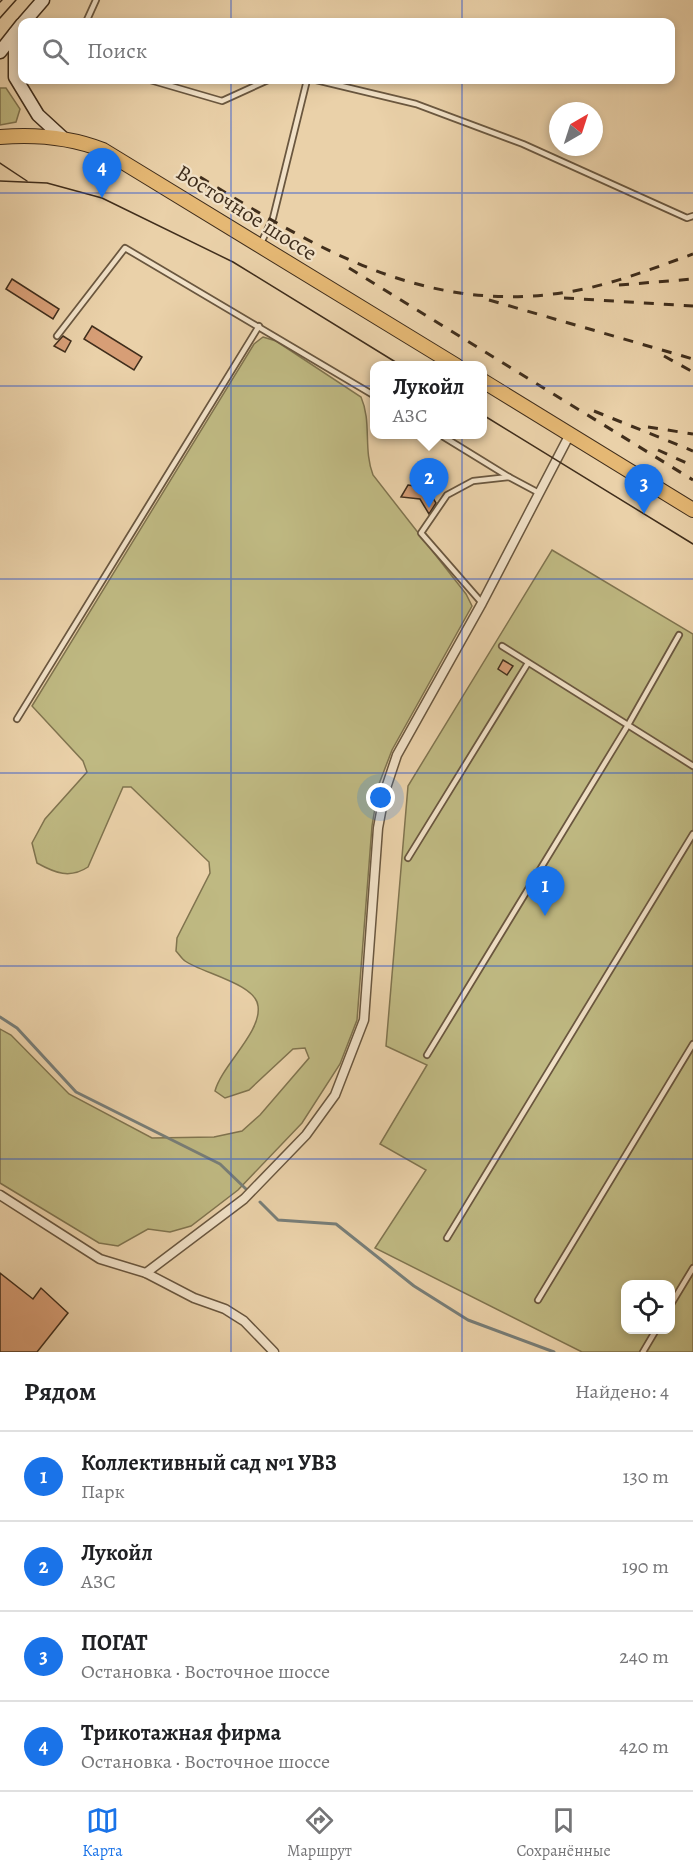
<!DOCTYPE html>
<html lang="ru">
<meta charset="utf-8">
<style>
:root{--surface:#fff;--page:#f2f2f2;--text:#202124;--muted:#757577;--line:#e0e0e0;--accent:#1a73e8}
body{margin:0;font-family:Alegreya,serif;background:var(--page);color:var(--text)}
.controls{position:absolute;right:18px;bottom:18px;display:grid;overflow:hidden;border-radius:12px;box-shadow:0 3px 9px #0003}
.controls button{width:54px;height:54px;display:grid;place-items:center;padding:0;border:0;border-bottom:2px solid var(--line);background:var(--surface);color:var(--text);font:30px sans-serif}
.compass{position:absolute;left:549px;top:102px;width:54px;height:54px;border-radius:50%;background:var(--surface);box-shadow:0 3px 9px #0003;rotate:39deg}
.you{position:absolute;left:381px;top:798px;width:21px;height:21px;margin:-15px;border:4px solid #fff;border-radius:50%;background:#1a73e8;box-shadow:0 0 0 9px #1a73e833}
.badge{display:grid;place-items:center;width:39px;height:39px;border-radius:50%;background:var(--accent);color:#fff;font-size:20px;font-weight:700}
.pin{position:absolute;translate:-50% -50px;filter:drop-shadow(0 2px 3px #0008)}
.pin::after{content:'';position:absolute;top:32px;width:21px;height:18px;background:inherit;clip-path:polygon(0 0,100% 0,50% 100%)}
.popup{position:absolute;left:370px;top:361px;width:117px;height:78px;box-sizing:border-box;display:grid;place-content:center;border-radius:12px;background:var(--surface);filter:drop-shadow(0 2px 4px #0005);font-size:20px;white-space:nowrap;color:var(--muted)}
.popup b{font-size:22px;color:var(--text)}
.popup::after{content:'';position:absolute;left:50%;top:100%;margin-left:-12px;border:12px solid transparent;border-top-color:var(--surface)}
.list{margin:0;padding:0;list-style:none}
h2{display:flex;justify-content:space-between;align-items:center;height:78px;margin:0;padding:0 24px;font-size:26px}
h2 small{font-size:20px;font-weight:400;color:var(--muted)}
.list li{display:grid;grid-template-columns:39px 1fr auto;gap:18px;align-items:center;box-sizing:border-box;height:90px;padding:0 24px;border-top:2px solid var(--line)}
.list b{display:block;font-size:22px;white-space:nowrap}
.list p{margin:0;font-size:20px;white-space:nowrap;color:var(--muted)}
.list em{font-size:20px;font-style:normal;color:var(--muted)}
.icon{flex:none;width:33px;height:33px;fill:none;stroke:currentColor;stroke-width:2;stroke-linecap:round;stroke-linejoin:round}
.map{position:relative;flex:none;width:693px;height:1352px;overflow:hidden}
.search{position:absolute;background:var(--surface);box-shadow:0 3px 9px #0003;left:18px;right:18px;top:18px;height:66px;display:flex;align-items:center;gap:15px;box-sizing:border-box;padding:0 21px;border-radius:12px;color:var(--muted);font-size:22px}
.sheet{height:438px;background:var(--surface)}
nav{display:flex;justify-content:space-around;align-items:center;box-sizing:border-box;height:84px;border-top:2px solid var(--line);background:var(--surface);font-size:16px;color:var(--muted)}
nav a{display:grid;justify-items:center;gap:3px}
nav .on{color:var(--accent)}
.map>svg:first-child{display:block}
</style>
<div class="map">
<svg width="693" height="1352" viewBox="0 0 693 1352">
<rect width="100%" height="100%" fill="#ead1a9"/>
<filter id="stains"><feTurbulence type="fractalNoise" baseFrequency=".00333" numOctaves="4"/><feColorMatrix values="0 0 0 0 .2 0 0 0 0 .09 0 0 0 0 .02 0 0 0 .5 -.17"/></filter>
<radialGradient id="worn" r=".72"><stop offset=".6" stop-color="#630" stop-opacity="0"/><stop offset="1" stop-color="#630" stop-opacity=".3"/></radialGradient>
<!-- green -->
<g fill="#bfb982" stroke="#80744f" stroke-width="1.5" fill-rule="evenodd">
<path d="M0,88H6L20,109L16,122L0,125Z"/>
<path d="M263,337L276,341L361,397C372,422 363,449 373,475L466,594L472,606L392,750L379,784L372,826L357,1020L340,1064L302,1123L238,1190L191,1226L170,1232L148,1229L118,1246L99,1243L0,1183V1029L11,1035L69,1094L152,1138L214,1137L242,1131L260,1115L309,1058L305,1048L293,1049L249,1090L225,1098L215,1091C222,1065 262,1032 258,1006C256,984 202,973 185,961C182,959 179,954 176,951L177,938L210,873L209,862L131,787H123L88,867C70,879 55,873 37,863L32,843L45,819L87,772L83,761L32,706L254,344Z"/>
<path d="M552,550L693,634V1352H582L375,1248L426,1170L380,1144L427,1065L386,1046L408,786ZM626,1284H670V1330H626Z"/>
</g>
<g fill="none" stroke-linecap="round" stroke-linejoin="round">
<!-- stream -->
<g stroke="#787e78" stroke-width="3">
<path d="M0,1017L17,1028L76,1092L220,1164L246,1189"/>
<path d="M260,1202L278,1220L336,1224L414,1286L468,1320L554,1352"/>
</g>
</g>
<!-- building -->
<g fill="#d79e76" stroke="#402e1c" stroke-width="1.5">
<path d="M12,279L59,309L53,319L6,289Z"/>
<path d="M92,326L142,357L134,370L84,339Z"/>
<path d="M63,336L71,341L65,352L54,346Z"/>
<path d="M408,485L427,488L436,503L429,514L420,499L401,497Z"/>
<path d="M503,660L513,666L507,675L498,669Z"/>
<path d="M0,1273L33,1299L41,1288L68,1313L37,1352H0Z"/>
</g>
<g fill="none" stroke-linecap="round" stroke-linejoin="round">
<!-- service casing -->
<g stroke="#6a573f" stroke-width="8">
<g id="service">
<path d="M86,22L96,0"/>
<path d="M150,80L222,101L268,80"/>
<path d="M316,80L416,104L523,144L687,218L693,216"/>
<path d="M260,245L273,218L307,80"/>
<path d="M57,336L125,248L375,396"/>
<path d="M439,434L509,477"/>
<path d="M482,603L421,533L447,495L473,481L509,477L539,493"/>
<path d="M502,646L693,766"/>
<path d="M17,719L259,326"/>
<path d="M408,858L528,663"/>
<path d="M427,1055L628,725L679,635"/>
<path d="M447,1238L693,834"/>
<path d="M538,1300L693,1044"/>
<path d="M670,1306L693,1268"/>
<path d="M643,1352L656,1330"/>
</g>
</g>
<!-- minor casing -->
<g stroke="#6a573f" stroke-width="11">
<g id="minor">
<path d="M0,1195L100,1259L146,1273L194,1298L225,1309L244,1321L274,1352"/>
<path d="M146,1273L244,1199L306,1135L335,1095L364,1020L378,828L385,791L397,755L482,603L570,434"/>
</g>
</g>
<!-- secondary casing -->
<g stroke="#402e1c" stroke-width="15">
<g id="secondary">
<path d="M24,22L43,0"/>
<path d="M15,33V77L38,115L63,138"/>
<path d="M0,52L22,24"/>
</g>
</g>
<!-- primary casing -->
<g stroke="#402e1c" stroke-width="16">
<g id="primary">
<path d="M0,137C36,134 70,137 103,150L457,366"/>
<path d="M483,381L693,510"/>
</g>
</g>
<!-- service -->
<use href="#service" stroke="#f1e1c7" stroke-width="4.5"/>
<!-- minor -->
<use href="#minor" stroke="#f1e1c7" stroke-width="8"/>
<!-- secondary -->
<use href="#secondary" stroke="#f1e1c7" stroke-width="12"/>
<!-- primary -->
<use href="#primary" stroke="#e5b874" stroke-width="14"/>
<!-- tram -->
<g stroke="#402e1c" stroke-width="1.5">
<path d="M0,2L2,0"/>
<path d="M0,18L16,0"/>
<path d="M0,163L27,181"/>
<path d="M0,181L47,183L102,198L233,262L402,366"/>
<path d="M483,415L693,544"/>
</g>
<!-- rail -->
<g stroke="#402e1c" stroke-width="3" stroke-dasharray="10 10" stroke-linecap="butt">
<path d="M200,177C322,252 434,320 584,289C621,281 657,267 693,254"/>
<path d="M349,268L693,480"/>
<path d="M619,285L693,279"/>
<path d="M564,298L693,306"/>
<path d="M489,300L693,359"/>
<path d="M664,356L693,372"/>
<path d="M594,411L693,451"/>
<path d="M648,427L693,434"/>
<path d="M658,450L693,466"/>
</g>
</g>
<!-- grid -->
<path fill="none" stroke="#1d4ed8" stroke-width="1.5" stroke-opacity="0.55" d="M231,0V22M462,0V22M231,80V1352M462,80V1352M0,193H693M0,386H693M0,579H693M0,773H693M0,966H693M0,1159H693"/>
<g text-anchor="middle" stroke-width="4.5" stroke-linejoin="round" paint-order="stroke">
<!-- street labels -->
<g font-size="22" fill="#402e1c" stroke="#f1e1c7">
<text transform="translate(247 212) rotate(32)" y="8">Восточное шоссе</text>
</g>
</g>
<rect width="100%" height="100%" filter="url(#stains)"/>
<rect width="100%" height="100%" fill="url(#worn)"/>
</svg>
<div class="controls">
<button><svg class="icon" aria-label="locate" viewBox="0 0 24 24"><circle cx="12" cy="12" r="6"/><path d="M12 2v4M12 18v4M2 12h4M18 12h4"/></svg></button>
</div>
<svg class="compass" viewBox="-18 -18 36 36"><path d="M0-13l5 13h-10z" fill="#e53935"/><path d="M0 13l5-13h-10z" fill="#757577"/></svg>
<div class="you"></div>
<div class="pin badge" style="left:545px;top:916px">1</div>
<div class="pin badge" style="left:429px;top:508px">2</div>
<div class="popup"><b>Лукойл</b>АЗС</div>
<div class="pin badge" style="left:644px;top:514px">3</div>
<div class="pin badge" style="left:102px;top:198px">4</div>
<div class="search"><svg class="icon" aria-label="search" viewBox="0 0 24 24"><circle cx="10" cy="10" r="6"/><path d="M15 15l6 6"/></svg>Поиск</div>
</div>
<section class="sheet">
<h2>Рядом<small>Найдено: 4</small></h2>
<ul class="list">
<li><span class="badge">1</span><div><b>Коллективный сад №1 УВЗ</b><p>Парк</p></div><em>130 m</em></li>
<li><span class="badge">2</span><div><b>Лукойл</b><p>АЗС</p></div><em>190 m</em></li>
<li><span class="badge">3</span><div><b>ПОГАТ</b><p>Остановка · Восточное шоссе</p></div><em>240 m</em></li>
<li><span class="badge">4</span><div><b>Трикотажная фирма</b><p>Остановка · Восточное шоссе</p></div><em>420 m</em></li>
</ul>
</section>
<nav>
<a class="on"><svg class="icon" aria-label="map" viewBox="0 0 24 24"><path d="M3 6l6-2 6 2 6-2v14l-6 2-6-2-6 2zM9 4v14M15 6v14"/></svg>Карта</a>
<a><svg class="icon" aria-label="directions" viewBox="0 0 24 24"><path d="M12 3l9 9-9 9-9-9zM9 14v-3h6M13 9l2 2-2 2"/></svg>Маршрут</a>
<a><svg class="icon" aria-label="saved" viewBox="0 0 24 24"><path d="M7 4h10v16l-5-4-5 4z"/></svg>Сохранённые</a>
</nav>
